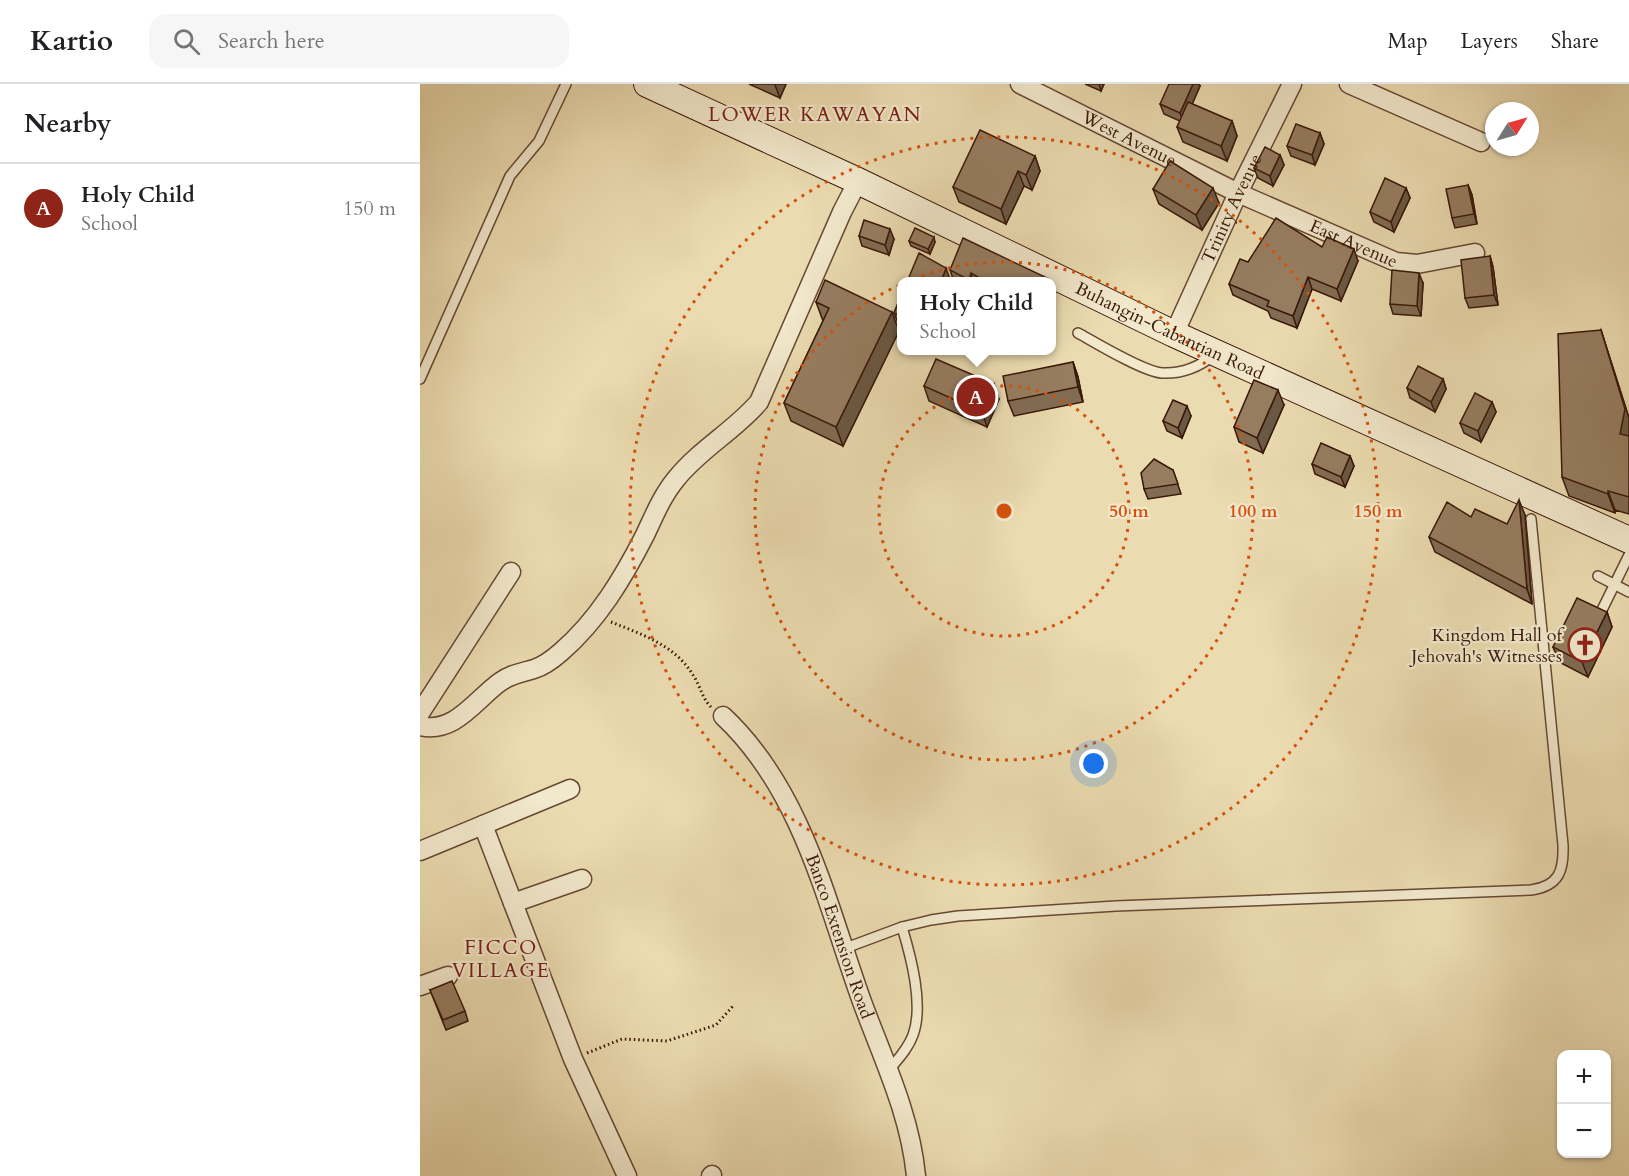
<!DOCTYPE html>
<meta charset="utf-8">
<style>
:root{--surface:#fff;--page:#f6f6f6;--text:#202124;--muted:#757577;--line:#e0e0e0;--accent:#8f2418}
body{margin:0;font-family:Cardo,serif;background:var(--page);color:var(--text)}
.controls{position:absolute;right:18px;bottom:18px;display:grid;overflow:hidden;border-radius:12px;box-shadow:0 2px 4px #0004}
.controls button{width:54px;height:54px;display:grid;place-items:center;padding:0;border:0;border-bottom:2px solid var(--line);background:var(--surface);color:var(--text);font:30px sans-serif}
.compass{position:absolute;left:1065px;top:18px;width:54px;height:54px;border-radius:50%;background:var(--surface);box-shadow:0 2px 4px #0004;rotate:53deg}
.you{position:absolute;left:674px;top:680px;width:21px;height:21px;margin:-15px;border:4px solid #fff;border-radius:50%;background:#1a73e8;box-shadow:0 0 0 9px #1a73e833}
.badge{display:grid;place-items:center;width:39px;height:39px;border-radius:50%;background:var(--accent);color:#fff;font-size:20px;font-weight:700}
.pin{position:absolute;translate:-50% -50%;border:3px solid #fff;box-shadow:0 2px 6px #0006}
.popup{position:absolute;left:477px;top:193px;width:159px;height:78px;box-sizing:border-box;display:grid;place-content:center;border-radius:12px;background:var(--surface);filter:drop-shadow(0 2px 4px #0005);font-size:20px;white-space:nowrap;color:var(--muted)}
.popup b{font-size:22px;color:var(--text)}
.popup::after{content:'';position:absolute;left:50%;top:100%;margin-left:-12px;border:12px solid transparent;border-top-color:var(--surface)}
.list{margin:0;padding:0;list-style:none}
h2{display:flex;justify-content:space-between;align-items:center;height:78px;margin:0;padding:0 24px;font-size:26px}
h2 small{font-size:20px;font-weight:400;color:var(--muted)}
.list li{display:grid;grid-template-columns:39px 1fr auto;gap:18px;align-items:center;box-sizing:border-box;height:90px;padding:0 24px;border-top:2px solid var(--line)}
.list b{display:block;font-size:22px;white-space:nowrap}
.list p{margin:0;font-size:20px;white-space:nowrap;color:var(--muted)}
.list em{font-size:20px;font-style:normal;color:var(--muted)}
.icon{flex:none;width:33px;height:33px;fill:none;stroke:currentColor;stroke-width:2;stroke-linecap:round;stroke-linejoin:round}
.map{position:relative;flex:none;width:1209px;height:1092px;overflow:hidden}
header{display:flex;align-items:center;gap:36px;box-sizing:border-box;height:84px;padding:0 30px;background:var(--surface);border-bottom:2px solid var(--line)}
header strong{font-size:28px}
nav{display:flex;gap:33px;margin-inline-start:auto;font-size:21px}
.search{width:420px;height:54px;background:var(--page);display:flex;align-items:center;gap:15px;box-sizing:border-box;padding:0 21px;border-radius:18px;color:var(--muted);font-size:22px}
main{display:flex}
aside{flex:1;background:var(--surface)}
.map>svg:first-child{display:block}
</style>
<header>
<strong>Kartio</strong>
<div class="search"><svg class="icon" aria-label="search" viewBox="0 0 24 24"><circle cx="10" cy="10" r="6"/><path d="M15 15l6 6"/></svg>Search here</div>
<nav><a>Map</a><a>Layers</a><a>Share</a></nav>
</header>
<main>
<aside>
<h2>Nearby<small></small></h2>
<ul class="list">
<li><span class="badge">A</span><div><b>Holy Child</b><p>School</p></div><em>150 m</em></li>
</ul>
</aside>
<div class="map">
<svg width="1209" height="1092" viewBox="0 0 1209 1092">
<rect width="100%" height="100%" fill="#ebdbb0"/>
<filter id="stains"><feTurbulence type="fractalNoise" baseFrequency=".00333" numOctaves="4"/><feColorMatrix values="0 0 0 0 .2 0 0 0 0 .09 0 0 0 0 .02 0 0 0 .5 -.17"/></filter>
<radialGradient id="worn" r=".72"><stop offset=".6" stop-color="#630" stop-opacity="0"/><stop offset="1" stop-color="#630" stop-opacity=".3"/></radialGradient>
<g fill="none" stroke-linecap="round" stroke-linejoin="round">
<!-- service casing -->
<g stroke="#664833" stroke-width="12">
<g id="service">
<path d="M658,249C676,259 724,288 742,289C762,290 779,283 794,271"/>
<path d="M0,295L90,92L119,57L146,0"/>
<path d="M1178,492L1209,508"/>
<path d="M1180,530L1209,471"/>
<path d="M423,865L482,843L511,836L538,832L696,822L1111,806C1139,802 1144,787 1143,761L1111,435"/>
<path d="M469,986C478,975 488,965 493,951C504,921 491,873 482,843"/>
</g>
</g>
<!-- minor casing -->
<g stroke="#664833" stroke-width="21">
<g id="minor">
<path id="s1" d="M600,0L818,109L976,178L997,180L1055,169"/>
<path d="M929,0L1061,58"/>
<path id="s2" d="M754,250L818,109L872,0"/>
<path d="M0,629L91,488"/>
<path id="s3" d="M303,632C382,706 406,817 441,915C462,973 490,1029 496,1092"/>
<path d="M0,642C35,650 55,616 80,598C91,590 101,589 114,585C124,582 133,575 141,568C178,536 203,494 225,451C234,432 242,412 256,395C280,365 314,347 339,318L422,128L438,97"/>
<path d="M63,741L153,975L207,1092"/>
<path d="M0,767L150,705"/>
<path d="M93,819L162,795"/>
<path d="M0,902L28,892"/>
<path d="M291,1092L292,1091"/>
</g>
</g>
<!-- secondary casing -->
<g stroke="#391709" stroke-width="28">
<g id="secondary">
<path id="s4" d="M227,0L438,97L754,250L1209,456"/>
</g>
</g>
<!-- path -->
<g stroke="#391709" stroke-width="3" stroke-dasharray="1.5 3" stroke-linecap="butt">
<path d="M191,538C221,550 255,561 273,591C280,601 282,614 291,623"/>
<path d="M167,969L202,955L247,957L296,941L313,922"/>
</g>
<!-- service -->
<use href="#service" stroke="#f2e8cc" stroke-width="9"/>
<!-- minor -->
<use href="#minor" stroke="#f2e8cc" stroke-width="18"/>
<!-- secondary -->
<use href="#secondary" stroke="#f2e8cc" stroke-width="26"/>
</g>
<!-- wall -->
<g fill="#816c53" stroke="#391709" stroke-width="1.5">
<path d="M329,0H366L360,14Z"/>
<path d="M665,0H684L681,7Z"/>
<path d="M780,2L772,20L812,37L817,52L807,77L763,58L757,43L760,37L744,30L740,20Z"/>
<path d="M900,49L904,60L895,81L871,72L867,62Z"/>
<path d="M860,71L864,81L853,102L838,94L834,84Z"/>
<path d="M615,72L620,87L612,106L604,102L586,140L539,118L533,103Z"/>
<path d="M1048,101L1052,111L1057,140L1035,144L1032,134Z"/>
<path d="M986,104L990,114L974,148L954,138L950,128Z"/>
<path d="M733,105L799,119L782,146L739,120Z"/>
<path d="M439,152L474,155L469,171L442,162Z"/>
<path d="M489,157L515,158L510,170L491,162Z"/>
<path d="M902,163L938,177L921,217L892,205L877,244L851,234L848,227L813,211L809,200L828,178Z"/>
<path d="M1070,172L1073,183L1078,221L1049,224L1045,214Z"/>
<path d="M530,186L629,195L630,198H534Z"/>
<path d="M1003,199L1001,232L973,230L970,220Z"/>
<path d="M481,212V245L480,244L474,229Z"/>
<path d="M396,218L479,247L423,362L371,337L364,319L403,237Z"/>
<path d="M1181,246L1187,265L1209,334V430L1195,426V429L1149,412L1142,393Z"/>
<path d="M653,278L658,293L663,318L594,332L588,317Z"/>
<path d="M1023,295L1026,305L1015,328L990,314L987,304Z"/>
<path d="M504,302L579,315L567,343L509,317Z"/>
<path d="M1072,318L1076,328L1061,358L1044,349L1040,339Z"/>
<path d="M864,321L843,369L819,358L814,343Z"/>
<path d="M771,332L762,354L747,347L743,337Z"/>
<path d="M930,372L934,382L925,403L895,390L892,380Z"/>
<path d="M753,386L761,410L728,415L724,405Z"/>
<path d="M1105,431L1112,520L1015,468L1009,453L1051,433L1087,440Z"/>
<path d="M1187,528L1192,543L1168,593L1139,578L1133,563Z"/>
<path d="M10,906L45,927L48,937L26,946Z"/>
</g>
<!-- shaded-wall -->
<g fill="#695843" stroke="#391709" stroke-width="1.5">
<path d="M355,0H366L360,14L355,1Z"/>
<path d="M679,0H684L681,7Z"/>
<path d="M773,0H779L780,2L764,39L760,29Z"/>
<path d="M812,37L817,52L807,77L801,62Z"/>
<path d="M900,49L904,60L895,81L892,71Z"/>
<path d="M860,71L864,81L853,102L850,92Z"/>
<path d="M615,72L620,87L612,106L606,91Z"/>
<path d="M598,87L604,102L586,140L581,125Z"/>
<path d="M1048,101L1052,111L1057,140L1054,130Z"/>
<path d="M793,104L799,119L782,146L776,131Z"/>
<path d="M986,104L990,114L974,148L971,138Z"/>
<path d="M470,145L474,155L469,171L465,161Z"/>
<path d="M514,153L515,158L510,170L508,165Z"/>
<path d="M934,165L938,177L921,217L917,205Z"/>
<path d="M1070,172L1073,183L1078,221L1074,211Z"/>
<path d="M526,184L531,198H521Z"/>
<path d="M551,189L553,198H549V196Z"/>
<path d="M999,189L1003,199L1001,232L997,222Z"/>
<path d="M888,193L892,205L877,244L873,232Z"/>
<path d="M631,202L634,210L631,217Z"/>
<path d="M472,228L479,247L423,362L416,343Z"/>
<path d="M1181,246L1187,265L1209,334V358L1200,350Z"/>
<path d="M653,278L658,293L663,318L658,303Z"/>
<path d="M1023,295L1026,305L1015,328L1011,318Z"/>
<path d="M574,300L579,315L567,343L562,328Z"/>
<path d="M858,306L864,321L843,369L837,354Z"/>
<path d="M1072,318L1076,328L1061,358L1058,347Z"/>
<path d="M767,322L771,332L762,354L758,344Z"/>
<path d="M930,372L934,382L925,403L921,393Z"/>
<path d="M1188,407L1195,426V429L1188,410Z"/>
<path d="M1099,416L1105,431L1112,520L1107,505Z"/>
<path d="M1187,528L1192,543L1168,593L1162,578Z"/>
</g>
<!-- building -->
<g fill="#967d60" stroke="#391709" stroke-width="1.5">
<path d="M749,0H773L760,29L740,20Z"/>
<path d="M768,18L812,37L801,62L757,43Z"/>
<path d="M876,40L900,49L892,71L867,62Z"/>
<path d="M560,46L615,72L606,91L598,87L581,125L533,103Z"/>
<path d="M845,63L860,71L850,92L834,84Z"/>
<path d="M750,77L793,104L776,131L733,105Z"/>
<path d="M965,94L986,104L971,138L950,128Z"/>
<path d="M1048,101L1054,130L1032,134L1026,105Z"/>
<path d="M856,134L902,163L907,153L934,165L917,205L888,193L873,232L847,222L849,217L809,200L820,175L828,178Z"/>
<path d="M444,136L470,145L465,161L439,152Z"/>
<path d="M495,144L514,153L508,165L489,157Z"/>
<path d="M543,154L629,195L628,198H566L551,189L549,196L530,186Z"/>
<path d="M499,169L526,184L521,198H487Z"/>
<path d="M1070,172L1074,211L1045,214L1041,176Z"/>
<path d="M972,186L999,189L997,222L970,220Z"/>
<path d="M405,196L472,228L416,343L364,319L409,224L396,218Z"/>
<path d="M481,212V232L474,229Z"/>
<path d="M1181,246L1205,325L1200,350L1209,352V413L1188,407V410L1142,393L1138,250Z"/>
<path d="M516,275L574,300L562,328L504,302Z"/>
<path d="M653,278L658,303L588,317L583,292Z"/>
<path d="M998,282L1023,295L1011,318L987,304Z"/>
<path d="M834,296L858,306L837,354L814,343Z"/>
<path d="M1055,309L1072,318L1058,347L1040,339Z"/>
<path d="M753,316L767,322L758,344L743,337Z"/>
<path d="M901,359L930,372L921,393L892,380Z"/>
<path d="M734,375L753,386L758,400L724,405L721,389Z"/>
<path d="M1099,416L1107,505L1009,453L1027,418L1051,433L1055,425L1087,440Z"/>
<path d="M1157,514L1187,528L1162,578L1133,563Z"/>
<path d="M32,897L45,927L23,936L10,906Z"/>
</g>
<!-- distance rings -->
<g fill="none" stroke="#d6520c" stroke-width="3" stroke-dasharray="3 6">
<circle cx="584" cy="427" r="125"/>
<circle cx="584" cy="427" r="249"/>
<circle cx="584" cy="427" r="374"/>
</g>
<!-- icons -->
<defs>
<g id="church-ring" transform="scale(1.725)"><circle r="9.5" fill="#f2e8cc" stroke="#8f2418" stroke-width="1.5"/><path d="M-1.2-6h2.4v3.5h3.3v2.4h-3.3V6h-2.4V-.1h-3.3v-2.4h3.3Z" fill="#8f2418"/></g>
</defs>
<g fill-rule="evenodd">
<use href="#church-ring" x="1165" y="561"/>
</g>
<g text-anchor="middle" stroke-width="4.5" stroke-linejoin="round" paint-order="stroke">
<!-- street labels -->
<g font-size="18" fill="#391709" stroke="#f2e8cc">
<text dy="6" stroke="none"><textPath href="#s1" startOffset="122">West Avenue</textPath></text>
<text dy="6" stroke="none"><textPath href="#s2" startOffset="138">Trinity Avenue</textPath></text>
<text dy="6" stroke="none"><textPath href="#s1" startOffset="370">East Avenue</textPath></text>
<text dy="6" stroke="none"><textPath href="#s4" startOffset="578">Buhangin-Cabantian Road</textPath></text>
<text dy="6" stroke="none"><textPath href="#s3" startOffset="252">Banco Extension Road</textPath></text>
</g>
<!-- poi labels -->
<g font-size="18" fill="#391709" stroke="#f2e8cc" text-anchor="end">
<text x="1142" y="557">Kingdom Hall of<tspan x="1142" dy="21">Jehovah's Witnesses</tspan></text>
</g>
<!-- neighbourhood labels -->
<g font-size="20" letter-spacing="1.5" fill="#7a1f14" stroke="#f2e8cc">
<text x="395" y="37">LOWER KAWAYAN</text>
<text x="81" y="870">FICCO<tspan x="81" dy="23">VILLAGE</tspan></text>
</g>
</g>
<circle cx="584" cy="427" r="9" fill="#d6520c" stroke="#f2e8cc" stroke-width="3"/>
<g font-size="18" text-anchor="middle" font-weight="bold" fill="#d6520c" stroke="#f2e8cc" stroke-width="4.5" stroke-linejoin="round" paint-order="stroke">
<text x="709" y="433">50 m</text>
<text x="833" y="433">100 m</text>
<text x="958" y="433">150 m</text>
</g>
<rect width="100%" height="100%" filter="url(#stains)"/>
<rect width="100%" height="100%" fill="url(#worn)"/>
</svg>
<div class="controls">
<button>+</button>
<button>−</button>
</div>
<svg class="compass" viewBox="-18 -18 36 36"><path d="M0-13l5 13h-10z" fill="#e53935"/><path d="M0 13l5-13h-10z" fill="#757577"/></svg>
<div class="you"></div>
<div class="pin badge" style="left:556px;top:313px">A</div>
<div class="popup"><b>Holy Child</b>School</div>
</div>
</main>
